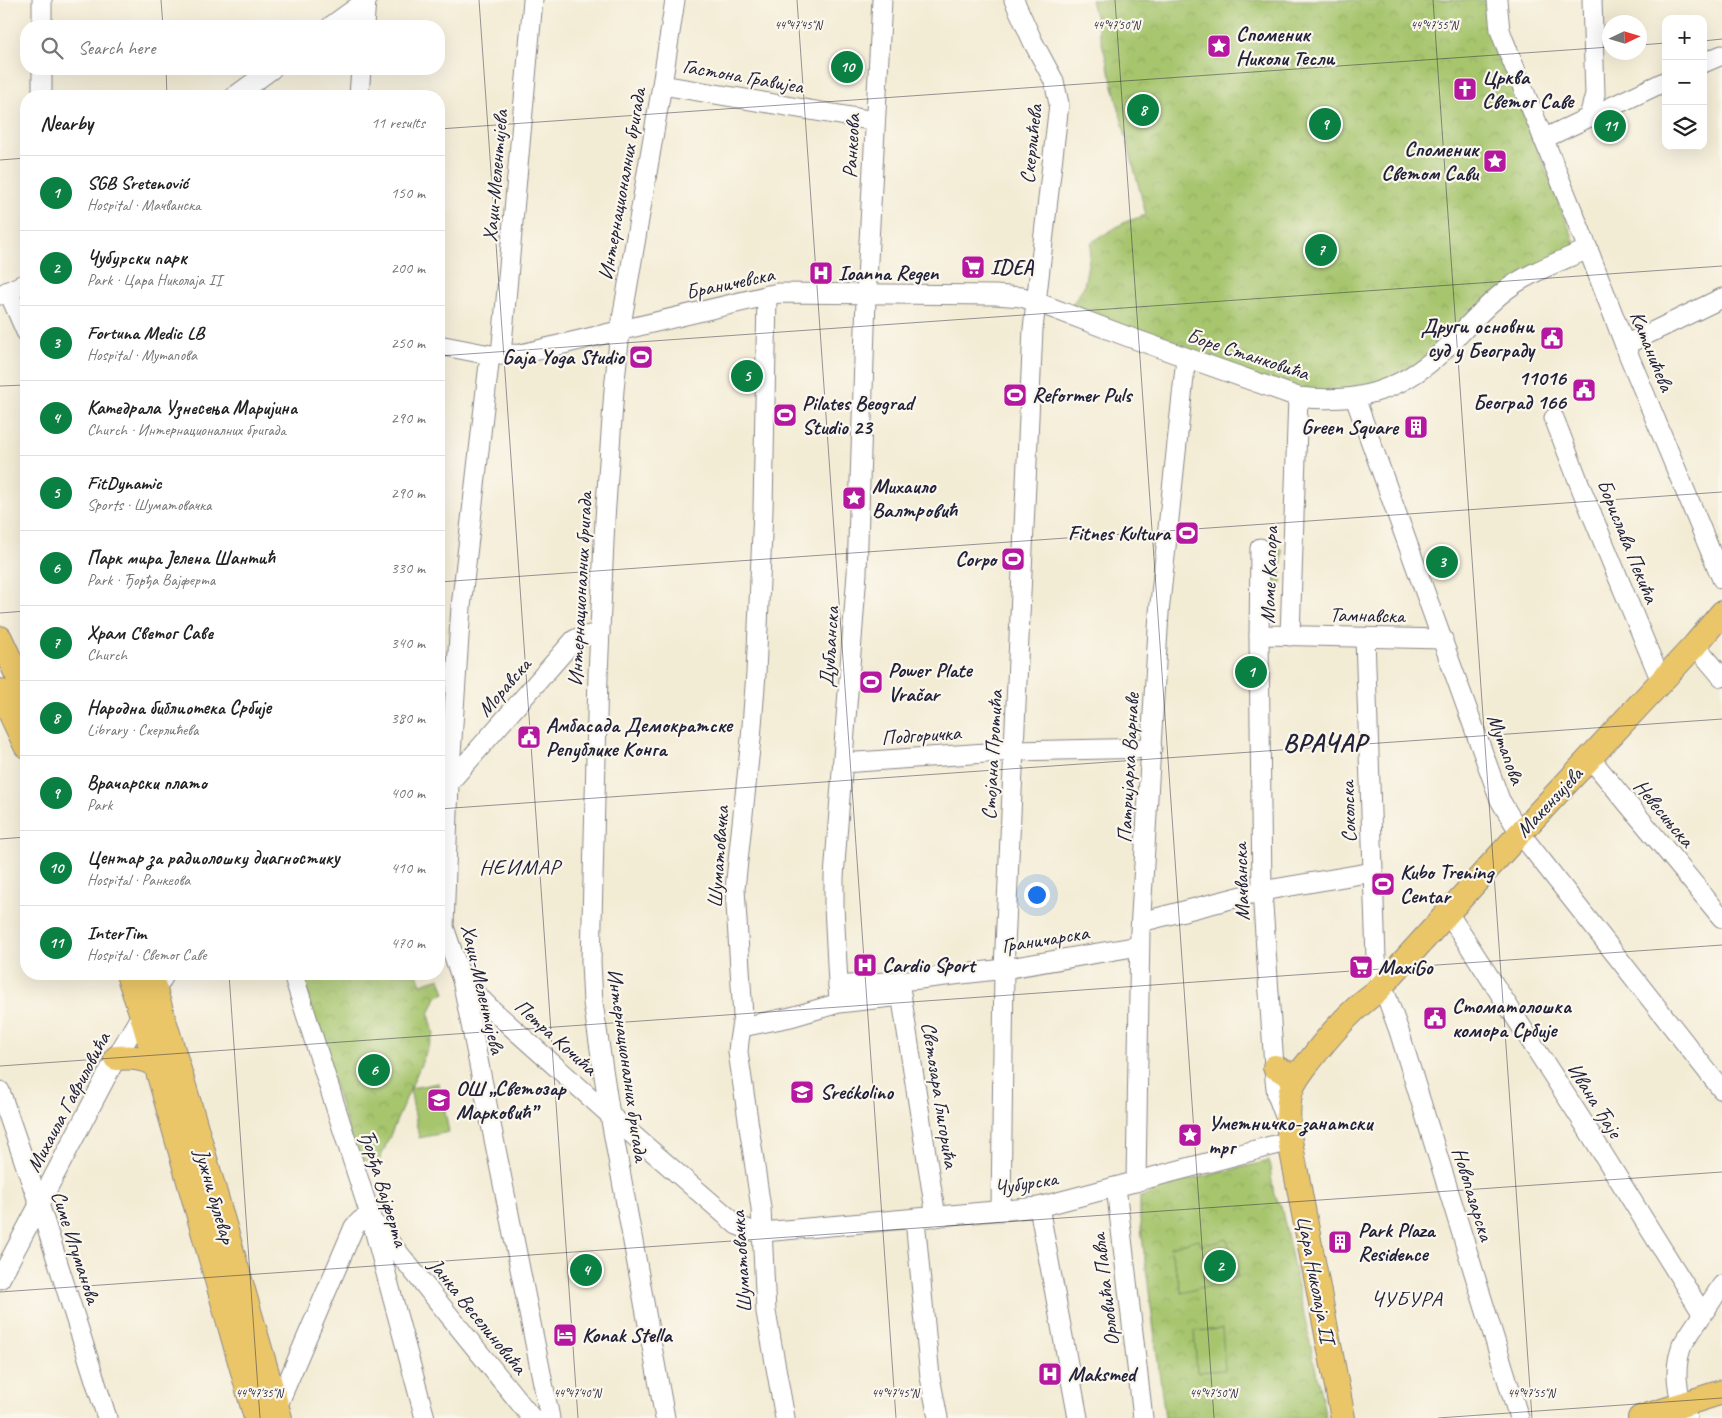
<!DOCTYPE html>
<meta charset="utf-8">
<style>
:root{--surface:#fff;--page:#f2f2f2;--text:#222;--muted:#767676;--line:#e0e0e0;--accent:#0b8043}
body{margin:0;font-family:Caveat,sans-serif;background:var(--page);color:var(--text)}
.controls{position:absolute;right:15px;top:15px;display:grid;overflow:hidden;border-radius:10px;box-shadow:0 5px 20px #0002}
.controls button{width:45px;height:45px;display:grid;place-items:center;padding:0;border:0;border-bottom:1px solid var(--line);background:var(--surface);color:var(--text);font:25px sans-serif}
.compass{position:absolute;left:1602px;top:15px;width:45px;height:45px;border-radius:50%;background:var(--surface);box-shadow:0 5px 20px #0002;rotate:86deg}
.you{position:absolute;left:1036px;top:894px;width:18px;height:18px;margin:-12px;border:4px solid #fff;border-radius:50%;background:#1a73e8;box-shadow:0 0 0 8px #1a73e833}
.badge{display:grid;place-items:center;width:32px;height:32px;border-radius:50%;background:var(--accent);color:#fff;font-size:16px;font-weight:700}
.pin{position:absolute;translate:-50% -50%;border:2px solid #fff;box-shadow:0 1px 5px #0006}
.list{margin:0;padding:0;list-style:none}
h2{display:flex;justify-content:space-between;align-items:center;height:65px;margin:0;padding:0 20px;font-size:21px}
h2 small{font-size:16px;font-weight:400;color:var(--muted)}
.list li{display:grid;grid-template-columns:32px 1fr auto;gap:15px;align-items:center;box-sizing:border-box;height:75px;padding:0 20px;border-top:1px solid var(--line)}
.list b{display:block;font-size:19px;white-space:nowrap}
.list p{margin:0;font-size:16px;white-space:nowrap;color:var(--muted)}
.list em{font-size:16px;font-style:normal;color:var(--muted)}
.icon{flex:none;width:28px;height:28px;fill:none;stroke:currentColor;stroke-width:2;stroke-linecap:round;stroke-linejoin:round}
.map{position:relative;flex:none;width:1722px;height:1418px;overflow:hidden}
.search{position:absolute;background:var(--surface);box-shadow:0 5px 20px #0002;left:20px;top:20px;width:425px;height:55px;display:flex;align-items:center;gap:12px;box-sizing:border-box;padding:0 18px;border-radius:20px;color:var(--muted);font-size:19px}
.panel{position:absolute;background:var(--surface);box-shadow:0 5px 20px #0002;left:20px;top:90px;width:425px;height:890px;border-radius:20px}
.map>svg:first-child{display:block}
</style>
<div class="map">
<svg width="1722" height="1418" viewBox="0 0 1722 1418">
<defs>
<pattern id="grass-dots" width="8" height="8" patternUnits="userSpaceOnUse" patternTransform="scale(1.25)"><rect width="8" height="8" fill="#a6c56d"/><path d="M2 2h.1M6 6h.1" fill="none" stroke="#8fa95f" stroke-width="1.8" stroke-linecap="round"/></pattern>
<pattern id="park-crowns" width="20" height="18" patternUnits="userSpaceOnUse" patternTransform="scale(1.25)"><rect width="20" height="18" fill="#a6c56d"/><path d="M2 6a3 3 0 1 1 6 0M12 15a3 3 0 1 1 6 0" fill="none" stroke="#8fa95f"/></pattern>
</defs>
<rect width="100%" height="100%" fill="#fbf7ec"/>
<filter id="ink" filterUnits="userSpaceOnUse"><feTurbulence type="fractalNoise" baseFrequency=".02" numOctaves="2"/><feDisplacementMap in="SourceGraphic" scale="10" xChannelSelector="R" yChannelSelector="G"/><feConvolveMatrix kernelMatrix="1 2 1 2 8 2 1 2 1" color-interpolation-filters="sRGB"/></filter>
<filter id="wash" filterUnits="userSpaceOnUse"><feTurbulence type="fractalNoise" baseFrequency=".0096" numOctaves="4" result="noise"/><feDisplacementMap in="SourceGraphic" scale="20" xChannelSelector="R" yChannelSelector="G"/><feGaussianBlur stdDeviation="1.12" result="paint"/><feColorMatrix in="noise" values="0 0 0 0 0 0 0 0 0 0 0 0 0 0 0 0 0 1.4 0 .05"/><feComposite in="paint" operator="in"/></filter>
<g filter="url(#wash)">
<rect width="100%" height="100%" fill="#f3ecd5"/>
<!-- grass -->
<path fill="url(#grass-dots)" stroke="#647454" d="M1270,549H1282L1281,583H1269Z"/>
<!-- park -->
<g fill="url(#park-crowns)" stroke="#647454">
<path d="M1091,0H1490L1491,32L1579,253L1522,280L1411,376L1318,399L1066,314L1084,286L1092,242L1125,222L1146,215Z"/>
<path d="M299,974H417L421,984L440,978L445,993L436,997L429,1014L434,1034L377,1166L357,1157Z"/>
<path d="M1269,1161L1274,1195L1281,1206L1326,1418H1165L1140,1220V1197L1152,1194L1151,1189Z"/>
</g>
<!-- pitch -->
<g fill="#a6c56d" stroke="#647454">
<path d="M439,1083L449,1132L419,1138L410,1088Z"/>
<path d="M1199,1239L1201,1246L1227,1239L1238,1277L1182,1293L1170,1247Z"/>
<path d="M1222,1329L1225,1370L1197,1372L1194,1331Z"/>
</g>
</g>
<g filter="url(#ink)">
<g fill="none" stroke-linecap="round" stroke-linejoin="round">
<!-- minor casing -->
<g stroke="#8a8788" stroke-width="21">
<g id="minor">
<path d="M42,0V26"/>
<path d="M1497,0L1500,30L1504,41L1588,249L1629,356L1722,579"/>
<path d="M331,26L367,0"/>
<path d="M364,26L366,0"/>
<path d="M1703,63L1722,55"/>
<path d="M42,69V96"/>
<path d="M662,85L875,121"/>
<path d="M235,96L272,69"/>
<path d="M359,96L361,69"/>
<path d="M1589,117L1595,94L1592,0"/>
<path d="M1543,139L1666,81"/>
<path d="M8,291L26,332"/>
<path d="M0,295L26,283"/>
<path d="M767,295L763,510L756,673L751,739L735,889L743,1016L739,1041L738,1052L761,1208L766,1312L785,1418"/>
<path d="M439,345L490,355L521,354L778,293L995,295L1022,297L1036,302L1126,336L1298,397C1354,404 1399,392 1441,353C1463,332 1482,308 1506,290C1529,272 1562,261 1588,249"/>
<path d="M1625,345L1722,298"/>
<path d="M490,355L461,607L449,783L444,927L462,980L550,1418"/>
<path d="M501,355L533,0"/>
<path d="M1355,398L1500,800L1520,833L1722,1090"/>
<path d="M1554,418L1583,493L1661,681"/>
<path d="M1260,548L1259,639L1262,891L1275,1080L1277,1095L1286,1119"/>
<path d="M1259,635L1443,639"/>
<path d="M1290,636L1298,397"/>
<path d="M1365,638L1376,958L1382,984L1399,1031L1519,1418"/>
<path d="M1695,645L1722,677"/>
<path d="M1590,758L1722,918"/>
<path d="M843,763L1014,751L1152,748"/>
<path d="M449,783L574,640L580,637L600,633"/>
<path d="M1448,913L1583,1122L1702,1313"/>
<path d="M1141,922L1262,891L1373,872"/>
<path d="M293,974L371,1218L425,1418"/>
<path d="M462,980L489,1007L610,1115L737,1225L752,1231L763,1232L1039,1207L1290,1141"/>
<path d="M899,981L936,1217"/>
<path d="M838,986L920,979L1004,969L1139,946"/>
<path d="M839,1003L834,906V877L857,573L866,298L882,0"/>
<path d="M742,1027L791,1017L839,1003L901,996"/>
<path d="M0,1091L42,1213L107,1418"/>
<path d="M1136,1182L1140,931L1159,613L1186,358"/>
<path d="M1116,1187L1143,1418"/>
<path d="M1039,1207L1078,1418"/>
<path d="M1001,1211L1004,969L1033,329L1059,104L1054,81L1033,42L1014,0"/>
<path d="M915,1219L930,1377L938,1418"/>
<path d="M376,1225L532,1418"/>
<path d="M0,1279L116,1058L165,974"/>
<path d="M277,1407L354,1227L361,1220L371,1218"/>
<path d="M665,1418L610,1115L593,1003L591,962L598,675L605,519L614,390L620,331L662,85L675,0"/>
<path d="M1687,1418C1677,1393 1673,1370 1682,1345L1722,1285"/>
</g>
</g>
<!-- major casing -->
<g stroke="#8a8788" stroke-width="26">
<g id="major">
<path d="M0,638L26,694"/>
<path d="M0,691L26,746"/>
<path d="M128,974L142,1015L256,1418"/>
<path d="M150,974L186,1093L280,1418"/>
<path d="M116,1058C130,1057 142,1057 156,1064"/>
<path d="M1275,1067C1285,1073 1291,1076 1302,1071"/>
<path d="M1343,1418L1290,1141C1288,1125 1287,1106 1291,1091C1295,1078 1304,1068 1312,1058C1331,1033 1351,1010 1376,992L1520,833L1695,645L1722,613"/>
<path d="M1640,1418L1722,1392"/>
</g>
</g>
<!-- minor -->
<use href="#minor" stroke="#fff" stroke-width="19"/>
<!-- major -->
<use href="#major" stroke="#eac669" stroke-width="24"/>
</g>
</g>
<!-- ticks -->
<path fill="none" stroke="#22223b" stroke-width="1" stroke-opacity="0.45" d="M161,0L163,26M479,0L578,1418M797,0L896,1418M1115,0L1214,1418M1433,0L1532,1418M1703,41L1722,39M1640,45L1666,43M166,69L167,96M439,129L1610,47M0,160L26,158M439,356L1722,266M0,386L26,385M439,582L1722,492M0,613L26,611M439,809L1722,719M0,839L26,837M229,974L260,1418M0,1066L1722,945M0,1292L1722,1172M1438,1418L1722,1398"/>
<!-- icons -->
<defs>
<g id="sight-square" transform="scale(1.25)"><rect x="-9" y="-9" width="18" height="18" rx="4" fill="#b5179e" stroke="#fbf7ec"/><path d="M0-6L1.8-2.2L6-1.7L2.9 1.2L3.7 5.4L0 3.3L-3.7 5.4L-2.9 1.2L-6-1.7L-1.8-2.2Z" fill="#fff"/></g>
<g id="church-square" transform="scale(1.25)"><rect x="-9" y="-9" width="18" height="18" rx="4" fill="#b5179e" stroke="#fbf7ec"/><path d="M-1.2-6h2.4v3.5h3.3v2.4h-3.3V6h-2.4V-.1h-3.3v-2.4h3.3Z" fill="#fff"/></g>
<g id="supermarket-square" transform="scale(1.25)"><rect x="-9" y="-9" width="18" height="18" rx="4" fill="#b5179e" stroke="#fbf7ec"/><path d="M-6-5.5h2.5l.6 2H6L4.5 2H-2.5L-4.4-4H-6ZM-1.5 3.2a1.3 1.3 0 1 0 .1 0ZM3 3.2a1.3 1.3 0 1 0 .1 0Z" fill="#fff"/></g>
<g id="hospital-square" transform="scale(1.25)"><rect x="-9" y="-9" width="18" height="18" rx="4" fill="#b5179e" stroke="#fbf7ec"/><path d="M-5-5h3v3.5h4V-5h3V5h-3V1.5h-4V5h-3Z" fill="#fff"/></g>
<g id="civic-square" transform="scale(1.25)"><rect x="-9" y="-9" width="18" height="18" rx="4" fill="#b5179e" stroke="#fbf7ec"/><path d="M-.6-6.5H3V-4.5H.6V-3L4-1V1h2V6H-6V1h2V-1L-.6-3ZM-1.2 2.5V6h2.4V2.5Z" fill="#fff"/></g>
<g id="stadium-square" transform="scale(1.25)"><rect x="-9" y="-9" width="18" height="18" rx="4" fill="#b5179e" stroke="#fbf7ec"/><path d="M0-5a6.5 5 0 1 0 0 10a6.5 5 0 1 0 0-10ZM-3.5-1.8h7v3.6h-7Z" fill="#fff"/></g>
<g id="building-square" transform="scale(1.25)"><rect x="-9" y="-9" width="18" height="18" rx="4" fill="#b5179e" stroke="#fbf7ec"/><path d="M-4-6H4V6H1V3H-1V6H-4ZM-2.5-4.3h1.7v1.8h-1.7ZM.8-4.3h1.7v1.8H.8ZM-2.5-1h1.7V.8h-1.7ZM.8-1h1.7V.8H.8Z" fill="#fff"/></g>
<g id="school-square" transform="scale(1.25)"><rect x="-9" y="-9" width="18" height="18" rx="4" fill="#b5179e" stroke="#fbf7ec"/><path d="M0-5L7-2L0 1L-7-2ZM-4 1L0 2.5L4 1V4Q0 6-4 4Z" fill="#fff"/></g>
<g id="hotel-square" transform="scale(1.25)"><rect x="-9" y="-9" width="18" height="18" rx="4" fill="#b5179e" stroke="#fbf7ec"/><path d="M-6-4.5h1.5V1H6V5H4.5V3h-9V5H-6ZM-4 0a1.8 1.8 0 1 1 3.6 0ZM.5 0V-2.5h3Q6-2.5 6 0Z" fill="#fff"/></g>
</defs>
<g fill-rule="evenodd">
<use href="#sight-square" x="1219" y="46"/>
<use href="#church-square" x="1465" y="89"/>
<use href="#sight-square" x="1495" y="161"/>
<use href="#supermarket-square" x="973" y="267"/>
<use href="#hospital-square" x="821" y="273"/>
<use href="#civic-square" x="1552" y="338"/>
<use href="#stadium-square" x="641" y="357"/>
<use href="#civic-square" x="1584" y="390"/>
<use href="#stadium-square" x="1015" y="395"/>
<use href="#stadium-square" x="785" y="415"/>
<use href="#building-square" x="1416" y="427"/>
<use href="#sight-square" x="854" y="498"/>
<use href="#stadium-square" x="1187" y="533"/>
<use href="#stadium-square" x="1013" y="559"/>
<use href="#stadium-square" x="871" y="682"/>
<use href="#civic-square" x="529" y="737"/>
<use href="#stadium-square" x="1383" y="884"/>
<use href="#hospital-square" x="865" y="965"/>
<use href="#supermarket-square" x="1361" y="967"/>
<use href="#civic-square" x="1435" y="1018"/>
<use href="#school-square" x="802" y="1092"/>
<use href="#school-square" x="439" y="1100"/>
<use href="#sight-square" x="1190" y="1135"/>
<use href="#building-square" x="1340" y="1242"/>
<use href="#hotel-square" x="565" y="1335"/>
<use href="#hospital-square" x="1050" y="1374"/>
</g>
<g text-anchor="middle" stroke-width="4.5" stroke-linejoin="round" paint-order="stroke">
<!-- poi labels -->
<g font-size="21" font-weight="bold" fill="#22223b" stroke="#fbf7ec" text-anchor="start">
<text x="1236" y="41">Споменик<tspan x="1236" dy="24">Николи Тесли</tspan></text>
<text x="1482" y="84">Црква<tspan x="1482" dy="24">Светог Саве</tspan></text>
<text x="1478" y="156" text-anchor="end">Споменик<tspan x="1478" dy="24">Светом Сави</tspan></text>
<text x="990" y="274">IDEA</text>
<text x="838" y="280">Ioanna Regen</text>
<text x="1534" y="333" text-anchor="end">Други основни<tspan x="1534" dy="24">суд у Београду</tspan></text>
<text x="624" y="364" text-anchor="end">Gaja Yoga Studio</text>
<text x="1566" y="385" text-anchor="end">11016<tspan x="1566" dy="24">Београд 166</tspan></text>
<text x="1032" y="402">Reformer Puls</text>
<text x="802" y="410">Pilates Beograd<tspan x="802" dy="24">Studio 23</tspan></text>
<text x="1398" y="434" text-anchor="end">Green Square</text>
<text x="872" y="493">Михаило<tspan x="872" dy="24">Валтровић</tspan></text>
<text x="1170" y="540" text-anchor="end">Fitnes Kultura</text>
<text x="996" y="566" text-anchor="end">Corpo</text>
<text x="888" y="677">Power Plate<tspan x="888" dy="24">Vračar</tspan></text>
<text x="546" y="732">Амбасада Демократске<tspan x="546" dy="24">Републике Конга</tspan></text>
<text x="1400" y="879">Kubo Trening<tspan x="1400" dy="24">Centar</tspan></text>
<text x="882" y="972">Cardio Sport</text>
<text x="1378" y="974">MaxiGo</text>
<text x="1452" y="1013">Стоматолошка<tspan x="1452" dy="24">комора Србије</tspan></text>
<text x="456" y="1095">ОШ „Светозар<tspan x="456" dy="24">Марковић”</tspan></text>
<text x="820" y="1099">Srećkolino</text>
<text x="1208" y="1130">Уметничко-занатски<tspan x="1208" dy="24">трг</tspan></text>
<text x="1358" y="1237">Park Plaza<tspan x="1358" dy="24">Residence</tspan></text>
<text x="582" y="1342">Konak Stella</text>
<text x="1068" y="1381">Maksmed</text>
</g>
<!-- street labels -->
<g font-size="21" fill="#22223b" stroke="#fbf7ec">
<text transform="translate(743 76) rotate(10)" y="7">Гастона Гравијеа</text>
<text transform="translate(1031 144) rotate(-84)" y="7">Скерлићева</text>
<text transform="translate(851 146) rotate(-87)" y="7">Ранкеова</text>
<text transform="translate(495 176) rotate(-85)" y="7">Хаџи-Мелентијева</text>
<text transform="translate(622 184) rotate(-80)" y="7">Интернационалних бригада</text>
<text transform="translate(730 283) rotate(-12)" y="7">Браничевска</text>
<text transform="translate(1652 351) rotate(68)" y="7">Катанићева</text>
<text transform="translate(1248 354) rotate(18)" y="7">Боре Станковића</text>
<text transform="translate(1628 541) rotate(68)" y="7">Борислава Пекића</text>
<text transform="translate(1269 575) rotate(-88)" y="7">Моме Капора</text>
<text transform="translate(580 589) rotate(-87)" y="7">Интернационалних бригада</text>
<text transform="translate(1367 615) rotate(1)" y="7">Тамнавска</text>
<text transform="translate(829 647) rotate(-86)" y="7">Дубљанска</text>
<text transform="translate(504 687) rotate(-49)" y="7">Моравска</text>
<text transform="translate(921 735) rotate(-4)" y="7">Подгоричка</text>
<text transform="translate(1506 749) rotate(70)" y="7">Мутапова</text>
<text transform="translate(992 755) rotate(-87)" y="7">Стојана Протића</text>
<text transform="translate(1128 768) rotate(-87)" y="7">Патријарха Варнаве</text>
<text transform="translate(1549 802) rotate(-47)" y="7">Макензијева</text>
<text transform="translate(1348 812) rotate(-92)" y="7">Соколска</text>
<text transform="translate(1664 813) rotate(50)" y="7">Невесињска</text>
<text transform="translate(718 857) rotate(-86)" y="7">Шуматовачка</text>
<text transform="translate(1241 882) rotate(-92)" y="7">Мачванска</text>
<text transform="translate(1045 939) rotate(-9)" y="7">Граничарска</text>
<text transform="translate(483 989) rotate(77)" y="7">Хаџи-Мелентијева</text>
<text transform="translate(556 1037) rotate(42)" y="7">Петра Кочића</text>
<text transform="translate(628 1065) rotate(82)" y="7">Интернационалних бригада</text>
<text transform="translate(940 1095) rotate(81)" y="7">Светозара Глигорића</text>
<text transform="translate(1595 1100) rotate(58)" y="7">Ивана Ђаје</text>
<text transform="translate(68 1102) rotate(-62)" y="7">Михаила Гавриловића</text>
<text transform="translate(1026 1183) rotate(-9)" y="7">Чубурска</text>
<text transform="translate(384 1188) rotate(73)" y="7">Ђорђа Вајферта</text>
<text transform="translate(1473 1194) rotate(73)" y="7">Новопазарска</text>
<text transform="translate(215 1196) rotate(74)" y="7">Јужни булевар</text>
<text transform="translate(76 1247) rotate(72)" y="7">Симе Игуманова</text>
<text transform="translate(741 1262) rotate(-94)" y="7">Шуматовачка</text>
<text transform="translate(1316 1279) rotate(79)" y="7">Цара Николаја II</text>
<text transform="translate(1105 1290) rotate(-97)" y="7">Орловића Павла</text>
<text transform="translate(478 1316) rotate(51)" y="7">Јанка Веселиновића</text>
</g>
<!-- neighbourhood labels -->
<g font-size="22" letter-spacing="1" fill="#22223b" stroke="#fbf7ec">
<text x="520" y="874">НЕИМАР</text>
<text x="1407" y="1306">ЧУБУРА</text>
</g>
<!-- district labels -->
<g font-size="26" font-weight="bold" letter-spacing="1" fill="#22223b" stroke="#fbf7ec">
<text x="1325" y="751">ВРАЧАР</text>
</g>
</g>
<g font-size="12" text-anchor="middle" fill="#22223b" stroke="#fbf7ec" stroke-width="4.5" stroke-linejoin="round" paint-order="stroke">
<text x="798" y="29">44°47'45"N</text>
<text x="1116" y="29">44°47'50"N</text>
<text x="1434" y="29">44°47'55"N</text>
<text x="259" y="1397">44°47'35"N</text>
<text x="577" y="1397">44°47'40"N</text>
<text x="895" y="1397">44°47'45"N</text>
<text x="1213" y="1397">44°47'50"N</text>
<text x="1531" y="1397">44°47'55"N</text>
</g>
</svg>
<div class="controls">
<button>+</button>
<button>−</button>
<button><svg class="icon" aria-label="layers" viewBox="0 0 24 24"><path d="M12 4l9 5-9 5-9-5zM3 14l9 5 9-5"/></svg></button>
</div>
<svg class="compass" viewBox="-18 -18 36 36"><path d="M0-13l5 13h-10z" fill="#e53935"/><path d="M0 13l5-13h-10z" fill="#767676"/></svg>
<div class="you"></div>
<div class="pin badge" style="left:1251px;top:672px">1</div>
<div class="pin badge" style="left:1220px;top:1266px">2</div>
<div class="pin badge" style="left:1442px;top:562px">3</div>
<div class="pin badge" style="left:586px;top:1270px">4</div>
<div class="pin badge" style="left:747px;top:376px">5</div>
<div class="pin badge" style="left:374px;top:1070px">6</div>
<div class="pin badge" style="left:1321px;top:250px">7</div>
<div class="pin badge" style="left:1143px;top:110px">8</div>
<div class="pin badge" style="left:1325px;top:124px">9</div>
<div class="pin badge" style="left:847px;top:67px">10</div>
<div class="pin badge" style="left:1610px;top:126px">11</div>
<div class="search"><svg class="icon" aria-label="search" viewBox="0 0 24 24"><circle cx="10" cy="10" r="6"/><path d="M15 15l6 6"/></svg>Search here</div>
<section class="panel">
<h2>Nearby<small>11 results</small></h2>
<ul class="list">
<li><span class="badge">1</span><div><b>SGB Sretenović</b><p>Hospital · Мачванска</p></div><em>150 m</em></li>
<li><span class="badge">2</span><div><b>Чубурски парк</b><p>Park · Цара Николаја II</p></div><em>200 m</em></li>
<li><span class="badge">3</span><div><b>Fortuna Medic LB</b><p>Hospital · Мутапова</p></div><em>250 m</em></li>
<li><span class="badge">4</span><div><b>Катедрала Узнесења Маријина</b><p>Church · Интернационалних бригада</p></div><em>290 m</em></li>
<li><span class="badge">5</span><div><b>FitDynamic</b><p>Sports · Шуматовачка</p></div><em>290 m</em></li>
<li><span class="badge">6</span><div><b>Парк мира Јелена Шантић</b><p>Park · Ђорђа Вајферта</p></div><em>330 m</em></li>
<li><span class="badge">7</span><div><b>Храм Светог Саве</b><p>Church</p></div><em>340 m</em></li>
<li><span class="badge">8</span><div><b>Народна библиотека Србије</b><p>Library · Скерлићева</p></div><em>380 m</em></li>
<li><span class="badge">9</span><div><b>Врачарски плато</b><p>Park</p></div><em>400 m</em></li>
<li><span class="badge">10</span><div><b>Центар за радиолошку диагностику</b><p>Hospital · Ранкеова</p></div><em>410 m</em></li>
<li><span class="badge">11</span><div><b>InterTim</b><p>Hospital · Светог Саве</p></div><em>470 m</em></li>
</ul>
</section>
</div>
